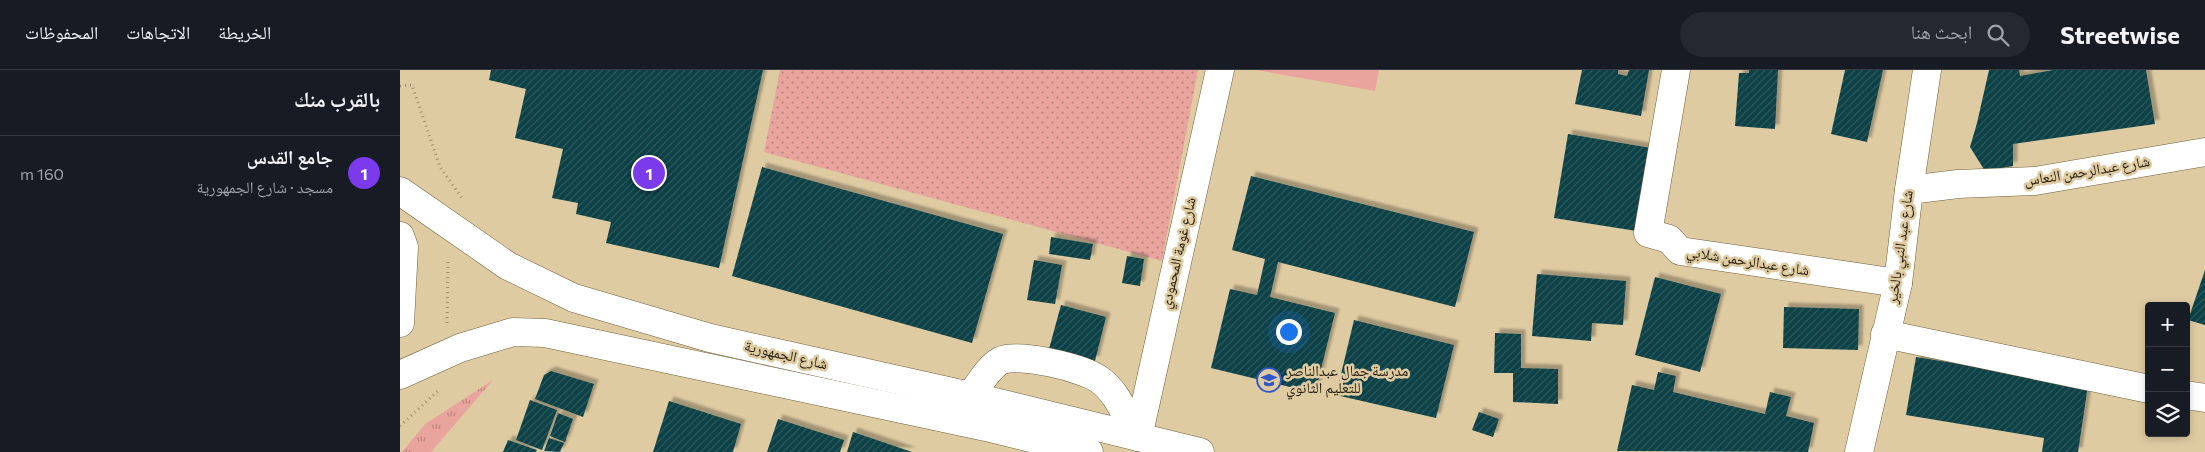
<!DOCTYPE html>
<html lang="ar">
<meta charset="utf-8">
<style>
:root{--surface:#171b24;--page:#242831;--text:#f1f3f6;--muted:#9ea1a6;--line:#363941;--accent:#7c3aed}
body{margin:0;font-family:Commissioner,"Noto Naskh Arabic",sans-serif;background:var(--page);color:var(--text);direction:rtl}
.controls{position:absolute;right:15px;bottom:15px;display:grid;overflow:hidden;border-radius:5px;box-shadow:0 2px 8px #0003}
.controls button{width:45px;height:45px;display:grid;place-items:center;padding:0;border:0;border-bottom:1px solid var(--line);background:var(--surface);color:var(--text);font:25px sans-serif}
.you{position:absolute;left:888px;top:261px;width:18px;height:18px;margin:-12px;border:4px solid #fff;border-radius:50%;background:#1a73e8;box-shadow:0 0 0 8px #1a73e833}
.badge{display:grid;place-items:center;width:32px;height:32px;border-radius:50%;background:var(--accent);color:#fff;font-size:16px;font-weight:700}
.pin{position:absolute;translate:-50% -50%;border:2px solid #fff;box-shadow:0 1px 5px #0006}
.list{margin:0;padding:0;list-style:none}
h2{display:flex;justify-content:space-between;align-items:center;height:65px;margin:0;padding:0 20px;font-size:21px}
h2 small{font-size:16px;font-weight:400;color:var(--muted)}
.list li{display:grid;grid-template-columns:32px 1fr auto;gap:15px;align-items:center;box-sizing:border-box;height:75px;padding:0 20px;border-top:1px solid var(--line)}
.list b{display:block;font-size:19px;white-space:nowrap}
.list p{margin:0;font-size:16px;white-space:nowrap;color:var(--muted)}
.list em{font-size:16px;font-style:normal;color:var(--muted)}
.icon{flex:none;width:28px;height:28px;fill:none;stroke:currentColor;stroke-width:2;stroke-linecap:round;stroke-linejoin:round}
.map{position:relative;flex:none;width:1805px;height:382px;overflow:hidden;direction:ltr}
header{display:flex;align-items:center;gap:30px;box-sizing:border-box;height:70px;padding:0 25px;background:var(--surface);border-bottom:1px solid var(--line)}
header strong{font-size:24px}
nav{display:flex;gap:28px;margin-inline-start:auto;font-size:18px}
.search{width:350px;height:45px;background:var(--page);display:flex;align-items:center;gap:12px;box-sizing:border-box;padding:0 18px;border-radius:28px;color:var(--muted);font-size:19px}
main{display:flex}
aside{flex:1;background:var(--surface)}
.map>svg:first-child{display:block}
</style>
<header>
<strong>Streetwise</strong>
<div class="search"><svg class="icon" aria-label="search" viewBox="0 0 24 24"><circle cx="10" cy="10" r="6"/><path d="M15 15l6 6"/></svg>ابحث هنا</div>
<nav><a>الخريطة</a><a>الاتجاهات</a><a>المحفوظات</a></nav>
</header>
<main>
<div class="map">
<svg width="1805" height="382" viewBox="0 0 1805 382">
<defs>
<pattern id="grass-tufts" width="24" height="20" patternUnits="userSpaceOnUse" patternTransform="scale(1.25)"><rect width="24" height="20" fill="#e9a49d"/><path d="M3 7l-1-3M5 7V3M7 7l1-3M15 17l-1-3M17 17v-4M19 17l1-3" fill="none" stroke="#bc857e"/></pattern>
<pattern id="park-dots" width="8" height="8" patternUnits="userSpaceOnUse" patternTransform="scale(1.25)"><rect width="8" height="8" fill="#e9a49d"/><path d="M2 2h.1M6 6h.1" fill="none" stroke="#bc857e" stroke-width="1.8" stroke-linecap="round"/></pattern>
<pattern id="building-hatch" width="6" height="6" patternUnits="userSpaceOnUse" patternTransform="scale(1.25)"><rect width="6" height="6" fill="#0a4146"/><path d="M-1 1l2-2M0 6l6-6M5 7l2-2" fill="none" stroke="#2e595c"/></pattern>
<filter id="shadow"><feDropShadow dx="4.5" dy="-4.5" stdDeviation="1" flood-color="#0004"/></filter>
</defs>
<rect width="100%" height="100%" fill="#dfcba2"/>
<!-- grass -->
<path fill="url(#grass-tufts)" d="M93,310L31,382H2L25,354Z"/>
<!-- park -->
<path fill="url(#park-dots)" d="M380,0H798L762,191L364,82Z"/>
<!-- garden -->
<path fill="#e9a49d" d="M856,0H979L975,21Z"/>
<!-- building -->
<g fill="url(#building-hatch)" filter="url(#shadow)">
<path d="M91,0H363L319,198L206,173L211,152L176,144L178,133L152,128L163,79L115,68L126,19L89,10Z"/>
<path d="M1182,0H1218V4L1227,6L1229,0H1249L1241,46L1175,34Z"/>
<path d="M1349,0H1378L1375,59L1335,56L1339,3H1349Z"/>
<path d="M1445,0H1483L1467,72L1431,64Z"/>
<path d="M1589,0H1619L1620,6L1653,0H1746L1755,54L1613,74V96L1585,101L1570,77L1577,53Z"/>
<path d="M1168,64L1257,79L1243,162L1154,148Z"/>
<path d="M362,97L603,164L572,273L332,206Z"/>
<path d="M851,106L1074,162L1055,237L878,192L870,227L935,243L915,323L811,298L830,219L857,225L865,189L832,180Z"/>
<path d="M651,167L693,174L690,190L649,184Z"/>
<path d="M727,186L744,189L740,216L722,213Z"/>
<path d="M634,190L662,195L655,234L627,230Z"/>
<path d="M1805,200V255L1788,250Z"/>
<path d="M1137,204L1226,211L1223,255L1192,253L1191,271L1132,266Z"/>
<path d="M1255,207L1321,224L1300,302L1235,285Z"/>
<path d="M661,235L706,247L695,291L649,279Z"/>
<path d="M1384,237L1459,239L1458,280L1383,278Z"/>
<path d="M954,250L1054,275L1036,348L936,325Z"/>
<path d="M1095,263L1121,264V298L1158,299V334L1113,332V303H1094Z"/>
<path d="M1516,287L1688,315L1678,382H1642L1644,368L1506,345Z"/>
<path d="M151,301L194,314L183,347L135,329L144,305Z"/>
<path d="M1258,302L1276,306L1273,322L1365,344L1370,322L1391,327L1386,346L1414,353L1408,382L1217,381L1232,315L1254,320Z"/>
<path d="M130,330L157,340L142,380L116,370Z"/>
<path d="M269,331L341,354L333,382H253Z"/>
<path d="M1079,342L1099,349L1093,367L1072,360Z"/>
<path d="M158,343L173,349L165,372L150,366Z"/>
<path d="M378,349L444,370L440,382H367Z"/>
<path d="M453,362L512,382H447Z"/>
<path d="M149,368L164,373L160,382L144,381Z"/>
<path d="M108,370L137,380L136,382H103Z"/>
</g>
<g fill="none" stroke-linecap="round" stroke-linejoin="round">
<!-- minor casing -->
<g stroke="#726039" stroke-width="29">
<g id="minor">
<path d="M1276,0L1248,163L1269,169L1280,181L1498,213"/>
<path d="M1509,120L1558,114L1635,111L1805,82"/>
<path d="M1485,264L1749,319"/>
<path d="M1786,325L1805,328"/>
<path d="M570,326C579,315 588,298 600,291C618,282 684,298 700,310C718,323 727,349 738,367"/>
<path d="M738,367L820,0"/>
<path d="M1459,382L1498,213L1509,120L1527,0"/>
</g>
</g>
<!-- major casing -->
<g stroke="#726039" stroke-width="29">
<g id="major">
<path d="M0,121L108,196L174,228L310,268L570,326L800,382"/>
<path d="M0,305L60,278L113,262L145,263L586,357L689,382"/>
</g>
</g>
<!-- highway casing -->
<g stroke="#726039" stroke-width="29">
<path id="highway" d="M0,166L4,177L0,253"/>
</g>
<!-- path -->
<g stroke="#9d8e6e" stroke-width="3" stroke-dasharray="1 4" stroke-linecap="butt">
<path d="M0,16L12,15L40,97L62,128"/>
<path d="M47,253L48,189"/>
<path d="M0,356L38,321"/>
</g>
<!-- minor -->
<use href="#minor" stroke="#fff" stroke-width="28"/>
<!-- major -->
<use href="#major" stroke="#fff" stroke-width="28"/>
<!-- highway -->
<use href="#highway" stroke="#fff" stroke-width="28"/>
</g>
<!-- icons -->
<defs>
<g id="school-ring" transform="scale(1.25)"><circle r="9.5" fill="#dfcba2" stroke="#3158c8" stroke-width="1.5"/><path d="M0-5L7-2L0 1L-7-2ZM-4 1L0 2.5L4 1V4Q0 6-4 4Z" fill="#3158c8"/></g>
</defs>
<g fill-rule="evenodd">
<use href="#school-ring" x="869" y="310"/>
</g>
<g text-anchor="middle" stroke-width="5" stroke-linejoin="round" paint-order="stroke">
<!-- street labels -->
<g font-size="15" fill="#231c0c" stroke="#dfcba2">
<text transform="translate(1687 101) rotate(-9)" y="5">شارع عبدالرحمن النعاس</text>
<text transform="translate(1500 177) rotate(-82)" y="5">شارع عبد النبي بالخير</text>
<text transform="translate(778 183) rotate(-77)" y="5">شارع غومة المحمودي</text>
<text transform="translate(1348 191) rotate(9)" y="5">شارع عبدالرحمن شلابي</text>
<text transform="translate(386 285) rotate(13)" y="5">شارع الجمهورية</text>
</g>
<!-- poi labels -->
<g font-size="15" fill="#231c0c" stroke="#dfcba2" text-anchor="start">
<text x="886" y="306">مدرسة جمال عبدالناصر<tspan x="886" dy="17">للتعليم الثانوي</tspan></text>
</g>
</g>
</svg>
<div class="controls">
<button>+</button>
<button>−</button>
<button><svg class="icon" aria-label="layers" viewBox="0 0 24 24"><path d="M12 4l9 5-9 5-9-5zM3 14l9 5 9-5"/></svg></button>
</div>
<div class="you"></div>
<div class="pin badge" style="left:249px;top:103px">1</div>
</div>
<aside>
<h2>بالقرب منك<small></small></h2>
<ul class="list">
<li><span class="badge">1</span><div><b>جامع القدس</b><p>مسجد · شارع الجمهورية</p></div><em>160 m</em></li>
</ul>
</aside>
</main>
